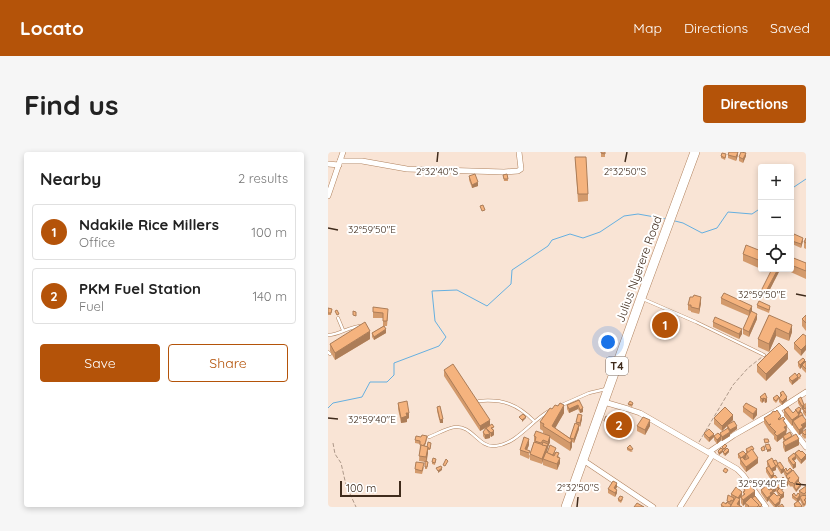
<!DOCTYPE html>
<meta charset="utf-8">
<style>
:root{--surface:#fff;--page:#f6f6f6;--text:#222;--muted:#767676;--line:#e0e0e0;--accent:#b45309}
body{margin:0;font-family:Quicksand,sans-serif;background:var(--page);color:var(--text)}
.controls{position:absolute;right:12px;top:12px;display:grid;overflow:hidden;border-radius:4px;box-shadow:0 2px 6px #0003}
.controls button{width:36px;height:36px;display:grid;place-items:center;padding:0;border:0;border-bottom:1px solid var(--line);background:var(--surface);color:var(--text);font:20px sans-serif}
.scale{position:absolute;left:12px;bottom:10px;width:61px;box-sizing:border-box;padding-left:4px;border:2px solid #3f2b1c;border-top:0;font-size:11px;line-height:14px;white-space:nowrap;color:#3f2b1c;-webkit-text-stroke:3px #fff;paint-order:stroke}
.you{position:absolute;left:280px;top:190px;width:14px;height:14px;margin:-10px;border:3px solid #fff;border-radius:50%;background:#1a73e8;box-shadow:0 0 0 6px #1a73e833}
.badge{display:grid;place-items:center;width:26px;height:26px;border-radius:50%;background:var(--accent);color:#fff;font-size:13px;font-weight:700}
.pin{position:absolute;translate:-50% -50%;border:2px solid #fff;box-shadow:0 1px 4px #0006}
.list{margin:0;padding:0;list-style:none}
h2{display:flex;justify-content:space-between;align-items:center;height:52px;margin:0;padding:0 16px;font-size:17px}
h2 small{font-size:13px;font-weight:400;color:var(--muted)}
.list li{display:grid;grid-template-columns:26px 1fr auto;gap:12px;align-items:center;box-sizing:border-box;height:56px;margin:0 8px 8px;padding:0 8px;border:1px solid var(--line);border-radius:4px}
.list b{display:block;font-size:15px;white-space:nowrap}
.list p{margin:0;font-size:13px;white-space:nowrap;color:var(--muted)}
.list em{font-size:13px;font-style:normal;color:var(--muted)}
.actions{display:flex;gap:8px;padding:12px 16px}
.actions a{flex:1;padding:9px 0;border:1px solid var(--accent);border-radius:4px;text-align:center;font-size:14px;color:var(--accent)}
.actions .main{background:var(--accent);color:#fff}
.icon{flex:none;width:22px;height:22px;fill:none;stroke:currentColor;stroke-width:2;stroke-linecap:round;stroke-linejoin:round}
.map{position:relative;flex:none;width:478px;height:355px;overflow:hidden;border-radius:4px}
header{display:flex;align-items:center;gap:24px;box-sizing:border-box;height:56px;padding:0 20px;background:var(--accent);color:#fff}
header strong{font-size:19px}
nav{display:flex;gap:22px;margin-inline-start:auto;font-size:14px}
.intro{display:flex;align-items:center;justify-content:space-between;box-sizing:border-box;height:96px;padding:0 24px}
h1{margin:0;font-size:28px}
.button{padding:10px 18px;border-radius:4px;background:var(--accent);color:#fff;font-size:14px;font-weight:700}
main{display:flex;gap:24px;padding:0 24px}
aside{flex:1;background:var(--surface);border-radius:4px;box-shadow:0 2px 6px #0003}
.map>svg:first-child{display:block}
</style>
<header>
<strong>Locato</strong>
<nav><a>Map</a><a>Directions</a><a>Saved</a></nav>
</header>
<div class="intro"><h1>Find us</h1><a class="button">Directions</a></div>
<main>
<aside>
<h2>Nearby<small>2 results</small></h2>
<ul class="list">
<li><span class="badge">1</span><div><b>Ndakile Rice Millers</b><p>Office</p></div><em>100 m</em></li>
<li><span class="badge">2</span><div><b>PKM Fuel Station</b><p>Fuel</p></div><em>140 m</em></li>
</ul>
<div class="actions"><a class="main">Save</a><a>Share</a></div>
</aside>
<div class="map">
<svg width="478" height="355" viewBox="0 0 478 355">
<rect width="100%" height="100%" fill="#f9e4d5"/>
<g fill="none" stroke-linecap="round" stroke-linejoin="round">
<!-- stream -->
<g stroke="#65afe0" stroke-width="1">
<path d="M463,37L478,27"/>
<path d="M347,69L355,71L374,81L389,76L400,60L424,62L433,56"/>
<path d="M0,256L5,251L34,245L42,230H59L66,223V211L111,194L118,185L107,169L104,139L129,138L159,154L183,132L184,118L220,94L224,88L242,82L255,86L272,80L296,64L310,62L338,67"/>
</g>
<!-- lane casing -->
<g stroke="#b1835f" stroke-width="3.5">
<g id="lane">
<path d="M315,147L368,170L436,203"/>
<path d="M10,166L15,178"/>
<path d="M0,183C12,183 21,174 34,174"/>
<path d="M0,200L2,202"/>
<path d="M151,249C175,247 189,252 206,269"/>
<path d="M227,256L261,241L278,237"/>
<path d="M101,285C109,282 119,276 127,275C144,273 151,296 167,294C189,292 203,269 221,259"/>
</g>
</g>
<!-- street casing -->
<g stroke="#b1835f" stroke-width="6">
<g id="street">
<path d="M12,9H34L79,17L176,20L190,19L193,17L191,0"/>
<path d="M0,12L11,13"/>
<path d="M0,44L15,0"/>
<path d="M276,250L300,257L312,261L409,317L415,323L438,355"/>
<path d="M450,258L478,295"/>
<path d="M381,300L406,283L450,258L478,240"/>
<path d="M255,308L325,355"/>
<path d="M352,355L385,302"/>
</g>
</g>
<!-- highway casing -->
<g stroke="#b1835f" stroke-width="10">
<path id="highway" d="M238,355L313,146L367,0"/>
</g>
<!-- path -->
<g stroke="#ad9889" stroke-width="1" stroke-dasharray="4 2" stroke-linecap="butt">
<path d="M371,290L405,233L420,216L434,205"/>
<path d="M5,291L7,302L13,311L18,333L28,355"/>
</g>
<!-- lane -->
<use href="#lane" stroke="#fff" stroke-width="2.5"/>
<!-- street -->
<use href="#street" stroke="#fff" stroke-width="5"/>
<!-- highway -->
<use href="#highway" stroke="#fff" stroke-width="9"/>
</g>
<!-- wall -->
<g fill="#d39a6c" fill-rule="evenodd">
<rect x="273" y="0" width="4" height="5"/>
<path d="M400,3H410L408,9L400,6Z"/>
<path d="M393,4H398L397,8L393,6Z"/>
<path d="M418,4L415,11L411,9V5Z"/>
<path d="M247,5L260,42V49L250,50Z"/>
<path d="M179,22L180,29H176L175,23Z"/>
<path d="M141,24L150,34L144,36L141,28Z"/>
<path d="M478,86V97L476,96V90Z"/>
<path d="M464,89H475L473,96L464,92Z"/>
<path d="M433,99V117L415,109V102Z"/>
<path d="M463,105L478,111V127L456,117H463Z"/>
<path d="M434,117H444L442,120Z"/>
<path d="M452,117L437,147L433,144V139Z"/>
<path d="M393,146L424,159L429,167L421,185L415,182V177L421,164L393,152Z"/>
<path d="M373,151L371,162L363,160V159L360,158V153Z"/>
<path d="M429,153L442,157L441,161L429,156Z"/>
<path d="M45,155L60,163L59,174H56L58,181L46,188L44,185V181L55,174V166H45Z"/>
<path d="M0,156L4,157L3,163H0Z"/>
<path d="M441,163L464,180L461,189L448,184L441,200L430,195V187Z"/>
<path d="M478,163V179L474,174V167Z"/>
<path d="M385,170L414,182L411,187L385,175Z"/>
<path d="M478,184L473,204L466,197V191Z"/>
<path d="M42,187L7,208L2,199V192Z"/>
<path d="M460,207L438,229L429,220V213Z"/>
<path d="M478,209V221L474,217V215L472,217L470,214V210H477Z"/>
<path d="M116,218L166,278V283L163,285L162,284V286L157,287L155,284V280L158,277V276L152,279L116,224Z"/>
<path d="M469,223L473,226L470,228V227V228L464,233L461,229V226Z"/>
<path d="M437,241L439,250L437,251L436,249L434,251L432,249V245Z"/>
<path d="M452,241L459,248L454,253L451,250V247L448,251L445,248V246H451L452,245Z"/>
<path d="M470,247L476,256L474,258L470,251Z"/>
<path d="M251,248L255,260L252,261L250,257L241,261L239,257V253Z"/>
<path d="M70,251L81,266L79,267V270L73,271L70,257Z"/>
<path d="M478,251V265L475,261V257H476V252Z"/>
<path d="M300,252H305L304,255L300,253Z"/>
<path d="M109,255L115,271H112L109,259Z"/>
<path d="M415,255L429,263L425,268L415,260Z"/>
<path d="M224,257L236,261L227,276L242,286L248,272V270L254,267L252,275L251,274V277L246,291L244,290V295L242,299L222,286V290L218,301L228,300L231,305L232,311L229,318L215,313V309L214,312L202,308V302L206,290V284L217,282L215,281V279L212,277V270Z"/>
<path d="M456,258L465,261L467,259V258L473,260L475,280L478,277V286L477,287L474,284V281L471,283L465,275V273L464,274L456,264Z"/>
<path d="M444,260L453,266L457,271L459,279L458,280V282L464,284L471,293L457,300L455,295V290L456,289L455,288V285L449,290L446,287V284L441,279L436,271V266L444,262Z"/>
<path d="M386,266L405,268L401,272L409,277L402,282V281V284L394,289L393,287V288L389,292L386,288V284L392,283V281L399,277V274L394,279L386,272Z"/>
<path d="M309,274H322L317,283L309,279Z"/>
<path d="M376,281L386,285L381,290L376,285Z"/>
<path d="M99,287L97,294L99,295L103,293L102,298H100L99,309L100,312L99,317H97V310L91,309L92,292L87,291V288Z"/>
<path d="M201,293L199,298L202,304L201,307L192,303V298Z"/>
<path d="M394,295L399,296L401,300L397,304L395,302L396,299L395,298L391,303L390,301V299L394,297Z"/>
<path d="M299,296L305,299L303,300L299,298Z"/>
<path d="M418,297L430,311L418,320L412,312V307L410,306V302H418Z"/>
<path d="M467,301L478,307L473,312L468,306V307L466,309L468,315L465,317L460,309V306L467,303Z"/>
<path d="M108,308L107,313L104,312V310Z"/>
<path d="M439,309L445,310L450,312L456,317L464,319L471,330L473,334L468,340L464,334L463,335L460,332V334L454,338L452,335V332L454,330L453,328V327L458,328V325L456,322V320L453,322L449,315L448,316V315V318L444,320L456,345L453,347L452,352L449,355H446L441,349V348L439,350L433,341V338H441L442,337V328H443L438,320V316L440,315L439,313ZM448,339L450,343L449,344L445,343V340V341Z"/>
<path d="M96,315L94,322L87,321V317Z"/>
<path d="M478,334V355H475L472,348L470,349L475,355H466V352L469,350L464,346V343L468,344L471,342V339Z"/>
<path d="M289,335L288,337L289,341L287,345L280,341V337Z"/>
<path d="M416,337H419L427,344L434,355H417V352L415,354L413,351V345L415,344Z"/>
<path d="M403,342L414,343L412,347V354L414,355H393V353L399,350V349L403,344Z"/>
<path d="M290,347H295L293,351L290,349Z"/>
</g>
<!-- shaded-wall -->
<g fill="#ac7d58">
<path d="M410,0V3L408,9V5Z"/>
<path d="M418,1V4L415,11V7Z"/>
<path d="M150,30V34L144,36V33Z"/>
<path d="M475,86V89L473,96V92Z"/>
<path d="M450,117H452V118L437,147V141Z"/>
<path d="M373,145V151L371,162V157Z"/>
<path d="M424,154V159L421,164V159Z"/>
<path d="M429,162V167L421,185V180Z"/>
<path d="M464,173V180L461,189V182Z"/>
<path d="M448,176V184L441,200V192Z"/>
<path d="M58,177V181L46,188V185Z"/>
<path d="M414,177V182L411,187V182Z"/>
<path d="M42,179V187L7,208V201Z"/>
<path d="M478,193V198L473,204V198Z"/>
<path d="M460,200V207L438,229V222Z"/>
<path d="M477,208V212L474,213V215L472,217V213Z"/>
<path d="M470,225V228L464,233V229Z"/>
<path d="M459,245V248L454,253V250Z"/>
<path d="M436,246V249L434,251V247Z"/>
<path d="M439,246V250L437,251V247Z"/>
<path d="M236,253V261L225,280L224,274Z"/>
<path d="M250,253V257L241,261V257Z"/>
<path d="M476,253V256L474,258V254Z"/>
<path d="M255,256V260L252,261V258Z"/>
<path d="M429,257V263L425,268V262Z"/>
<path d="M473,257V261L471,268L465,269V273L464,274V268L469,261Z"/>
<path d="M78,261H81V266L79,267V270L73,271V266Z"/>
<path d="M254,263V267L252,275V271Z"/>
<path d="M405,263V268L394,279V274Z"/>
<path d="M198,265V266L194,270V268Z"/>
<path d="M115,267V271H112V268Z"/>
<path d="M162,268V273L152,279V274Z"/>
<path d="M322,268V274L317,283V278Z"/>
<path d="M478,270V275L475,278V281L471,283V278L473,273Z"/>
<path d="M251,273V277L246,291V287Z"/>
<path d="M409,274V277L402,282V278Z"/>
<path d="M459,274L458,283L449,290V284L456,275Z"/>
<path d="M166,279V283L163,285V281Z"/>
<path d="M402,280V284L394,289V285Z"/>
<path d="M162,282V286L157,287V283Z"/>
<path d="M386,282V285L381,290V286Z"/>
<path d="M222,284V290L220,295V290Z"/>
<path d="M393,284V288L389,292V288Z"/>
<path d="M201,287V293L198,300L197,297Z"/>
<path d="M471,287V293L457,300V294Z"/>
<path d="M244,288V295L242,299V291Z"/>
<path d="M220,292V296L216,307H215L214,312V307Z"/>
<path d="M100,295V301L98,311V305Z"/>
<path d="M443,297V299L439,300V298Z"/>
<path d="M395,298V300L391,303V301Z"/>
<path d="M401,298V300L397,304V302Z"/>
<path d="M418,302V306L413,310V306Z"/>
<path d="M478,303V307L473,312V308Z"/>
<path d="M468,304V307L464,310V307Z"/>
<path d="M232,306V311L229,318V312Z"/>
<path d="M430,306V311L418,320V315Z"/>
<path d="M468,311V315L465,317V313Z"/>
<path d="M448,314V318L443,320V317Z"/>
<path d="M114,316V318L110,321V319Z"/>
<path d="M456,316V319V318V320L453,322V318Z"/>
<path d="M446,322V326L443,328V324Z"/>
<path d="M471,326V330L466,336V332Z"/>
<path d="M452,330V340L450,339V332Z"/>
<path d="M460,330V334L454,338V334Z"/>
<path d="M289,331V335L286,340V336Z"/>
<path d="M473,332V334L468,340V338Z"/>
<path d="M448,334V339L445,341V335Z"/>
<path d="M289,338V341L287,345V341Z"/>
<path d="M427,339V345L417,351V352L415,354V348Z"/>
<path d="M445,339V343L441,346V348L439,350V346L442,341Z"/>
<path d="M414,340V343L410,350V346Z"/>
<path d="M456,341V345L453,347V343Z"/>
<path d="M472,343V348L469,351V347Z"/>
<path d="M453,345L452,352L449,355H447V353L451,347Z"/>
<path d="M412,347V352L411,355L409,352Z"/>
</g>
<!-- building -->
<g fill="#f5b37e" stroke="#ac7d58">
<path d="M273,0H277V2L273,1Z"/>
<path d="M401,0H410L408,5L400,3Z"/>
<path d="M413,0L418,1L415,7L411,5Z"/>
<path d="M394,1L398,2L397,6L393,4Z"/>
<path d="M247,5H258L260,42H250Z"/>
<path d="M147,22L150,30L144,33L141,24Z"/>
<path d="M179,22L180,27H176L175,23Z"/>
<path d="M155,53L157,58L154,59L152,54Z"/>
<path d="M466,82L475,86L473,92L464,89Z"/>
<path d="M478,86V91L476,90Z"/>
<path d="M418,93L433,99V109L415,102Z"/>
<path d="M463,105L478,111V119L463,113Z"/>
<path d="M444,117H450L437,141L433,139Z"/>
<path d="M396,141L424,154L421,159L393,146Z"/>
<path d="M366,143L373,145L371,157L363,155V153H360L362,145H365Z"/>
<path d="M431,149L442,154L441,158L429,153Z"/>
<path d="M45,155L60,157L59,169H55V161L45,160Z"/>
<path d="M0,156L4,157L3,161H0Z"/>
<path d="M9,158L11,162L9,163L7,159Z"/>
<path d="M25,159L28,160V164L25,163Z"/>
<path d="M423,159L429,162L421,180L415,177Z"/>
<path d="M441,163L464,173L461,182L448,176L441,192L430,187Z"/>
<path d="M478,163V171L474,167Z"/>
<path d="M387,165L414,177L411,182L385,170Z"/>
<path d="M37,170L42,179L7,201L2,192Z"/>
<path d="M336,171L339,172L337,178L334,177Z"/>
<path d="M56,174L58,177L46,185L44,181Z"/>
<path d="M475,182L478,184V193L473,198L466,191Z"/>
<path d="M451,191L460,200L438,222L429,213Z"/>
<path d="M475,206L477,208L472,213L470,210Z"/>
<path d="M478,209V217L474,213Z"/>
<path d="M125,212L162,268L152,274L116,218Z"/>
<path d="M467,221L470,225L464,229L461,226Z"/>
<path d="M471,221L473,224L470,226L469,223Z"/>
<path d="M455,239L459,245L454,250L451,246L454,243L452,241Z"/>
<path d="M437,241L439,246L437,247L436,246L434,247L432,245Z"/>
<path d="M449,243L451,245L448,249L445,246Z"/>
<path d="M473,245L476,253L474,254L470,247Z"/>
<path d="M251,248L255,256L252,258L250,253L241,257L239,253Z"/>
<path d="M79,249L81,261H78L79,264L73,266L70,251Z"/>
<path d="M302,249L305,251L304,253L300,252Z"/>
<path d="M232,251L236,253L224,274L244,288L242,291L215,274L216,272L212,270L222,256L224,257L227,253L230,254Z"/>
<path d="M418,251L429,257L425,262L415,255Z"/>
<path d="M112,254L115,267L112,268L109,255Z"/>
<path d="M397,255L405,263L394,274L386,266Z"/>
<path d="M460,255L465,261L468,258L471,263L464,268L456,258Z"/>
<path d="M471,255L473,257L470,261L468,258H467Z"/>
<path d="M478,256V261L475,257Z"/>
<path d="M449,258L453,264L450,267L451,268L455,265L457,267L455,268L459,274L456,275L458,278L449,284L446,281L448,280L441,273L443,272L441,273L436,266L444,261V260L446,259L447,260Z"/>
<path d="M473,260L475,263V264L474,263L471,265V262Z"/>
<path d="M195,262L198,265L194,268L191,265Z"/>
<path d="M250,262L254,263L252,271L248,270Z"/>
<path d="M474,263L478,268V270L473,273L475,275L471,278L465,269Z"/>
<path d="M278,264L280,265L278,270L276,269Z"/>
<path d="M315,265L322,268L317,278L309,274Z"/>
<path d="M406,269L409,274L402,278L399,273Z"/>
<path d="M247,271L251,273L246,287L242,286Z"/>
<path d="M164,272L166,275L163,276L166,279L163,281L158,276Z"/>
<path d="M158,276L162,282L157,283L155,280Z"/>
<path d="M400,276L402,280L394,285L392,281Z"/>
<path d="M381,277L386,282L381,286L376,281Z"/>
<path d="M478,277V282L477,283L474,280Z"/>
<path d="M208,279L222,284L220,290L215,288L213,291L207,289L208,285L206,284Z"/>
<path d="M293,279L296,280L295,284L292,283Z"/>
<path d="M462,280L464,284L457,288L455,284Z"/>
<path d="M390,281L393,284L389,288L386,284Z"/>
<path d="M468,282L471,287L457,294L455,290Z"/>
<path d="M94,283L99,284L97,292H96V294L93,293H92V289L87,288L88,284L93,285Z"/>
<path d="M196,285L201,287L197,297L202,299L201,301L192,298Z"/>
<path d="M436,287H440L441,290L437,291Z"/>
<path d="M100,290L103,291L102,297L100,296V295H99Z"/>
<path d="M206,290L219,294L214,307L202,302Z"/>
<path d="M215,290L220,292L219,296V294L214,293Z"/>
<path d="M397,292L399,294L396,297L394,295Z"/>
<path d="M441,292L443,297L439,298L437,293Z"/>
<path d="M93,293L100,295L98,305L91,304Z"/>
<path d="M222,293L228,296L225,303L219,301Z"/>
<path d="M302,293L305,297L303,298L299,296Z"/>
<path d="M424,294L426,297L420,301L418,297Z"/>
<path d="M436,294L437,298L434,299L433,296Z"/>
<path d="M393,296L395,298L391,301L390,299Z"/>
<path d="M399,296L401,298L397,302L395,300Z"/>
<path d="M424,297L430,306L418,315L412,307L414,305L417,308L421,306L418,302Z"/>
<path d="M471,298L473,300L474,299L478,303L473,308L467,301Z"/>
<path d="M415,299L418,302L413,306L410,302Z"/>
<path d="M218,300L226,304L228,300L231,301L229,305L232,306L229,312L215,307Z"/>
<path d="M466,301L468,304L464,307L468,311L465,313L460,306Z"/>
<path d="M105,306L108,307L107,311L104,310Z"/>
<path d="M444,306L448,314L443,317L439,309Z"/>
<path d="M118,307L120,309L117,314L115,313Z"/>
<path d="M448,308L450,312L448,314L445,309Z"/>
<path d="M97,309L100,310L99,315H97Z"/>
<path d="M88,310L96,311L94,319L87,317Z"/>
<path d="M452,310L456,316L453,318L449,312Z"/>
<path d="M113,314L114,316L110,319L108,316Z"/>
<path d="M441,314L446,322L443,324L438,316Z"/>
<path d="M397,316L400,318L398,321L395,319Z"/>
<path d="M458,316L459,319L462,316L464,318L459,322L456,318Z"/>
<path d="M465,318L471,326L466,332L464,330L463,331L460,328L462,325L460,327L458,324Z"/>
<path d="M447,323L452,330L450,332L452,334L450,336L448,334L445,335L442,331L444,330L442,328Z"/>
<path d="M455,325L458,328L455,330L453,327Z"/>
<path d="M417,328L419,330L416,334L414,332Z"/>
<path d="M459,328L460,330L454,334L452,332Z"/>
<path d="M285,329L289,331L286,336L289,338L287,341L280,337Z"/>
<path d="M470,329L473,332L468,338L466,334Z"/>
<path d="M423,334L427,339L415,348L413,345L417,342L415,340L417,339L416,337L418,336L419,337Z"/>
<path d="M438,334L441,338L443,337L445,339L442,341L443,343L439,346L433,338Z"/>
<path d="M478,334V340L476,342L471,339Z"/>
<path d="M408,335L414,340L410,346L403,342Z"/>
<path d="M452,336L456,341L453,343L449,339Z"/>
<path d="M446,341L449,344L451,343L453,345L451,347L452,349L447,353L441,346Z"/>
<path d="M466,341L468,344L470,341L472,343L469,347L464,343Z"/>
<path d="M400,343L406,346L405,349L403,348L402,350L399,349Z"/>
<path d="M475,343L476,344L477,343L478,344V346L476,348L478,350L476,353L472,345Z"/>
<path d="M292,344L295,345L293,349L290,347Z"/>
<path d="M427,344L434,353L432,355L424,346Z"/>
<path d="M408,345L412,347L409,352L414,355H402Z"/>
<path d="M423,345L431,353L429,355H420L421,354L417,351Z"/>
<path d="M470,349L474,354L473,355H468L466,352Z"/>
<path d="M395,350L398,352L399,350L403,353L402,355H396L393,353Z"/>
<path d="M309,351L316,355H306Z"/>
<path d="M454,352L456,355H450Z"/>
</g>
<!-- ticks -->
<path fill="none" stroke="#3f2b1c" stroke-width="1.5" d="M109,10L110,0M297,10L299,0M0,76L10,78M468,142L478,144M0,266L10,267M468,332L478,333M249,355L250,345"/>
<g text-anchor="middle" stroke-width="4" stroke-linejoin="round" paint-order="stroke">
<!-- shield labels -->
<rect fill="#fff" stroke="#796b60" stroke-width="1" x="278" y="205" width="22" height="18" rx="3"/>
<g font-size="11" font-weight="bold" fill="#3f2b1c">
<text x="289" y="218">T4</text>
</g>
<!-- street labels -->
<g font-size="12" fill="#3f2b1c" stroke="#fff">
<text transform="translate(311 117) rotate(-70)" y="4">Julius Nyerere Road</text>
</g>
</g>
<g font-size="10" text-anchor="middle" fill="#3f2b1c" stroke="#fff" stroke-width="4" stroke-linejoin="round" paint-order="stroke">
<text x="109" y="23">2°32'40"S</text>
<text x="297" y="23">2°32'50"S</text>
<text x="44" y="81">32°59'50"E</text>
<text x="434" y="146">32°59'50"E</text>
<text x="44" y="271">32°59'40"E</text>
<text x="434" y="335">32°59'40"E</text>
<text x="250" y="339">2°32'50"S</text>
</g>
</svg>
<div class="controls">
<button>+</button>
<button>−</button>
<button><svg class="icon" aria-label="locate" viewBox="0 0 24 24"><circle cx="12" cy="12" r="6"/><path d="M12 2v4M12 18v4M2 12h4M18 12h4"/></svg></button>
</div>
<div class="scale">100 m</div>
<div class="you"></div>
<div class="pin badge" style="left:337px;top:173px">1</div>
<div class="pin badge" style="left:291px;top:273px">2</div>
</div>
</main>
